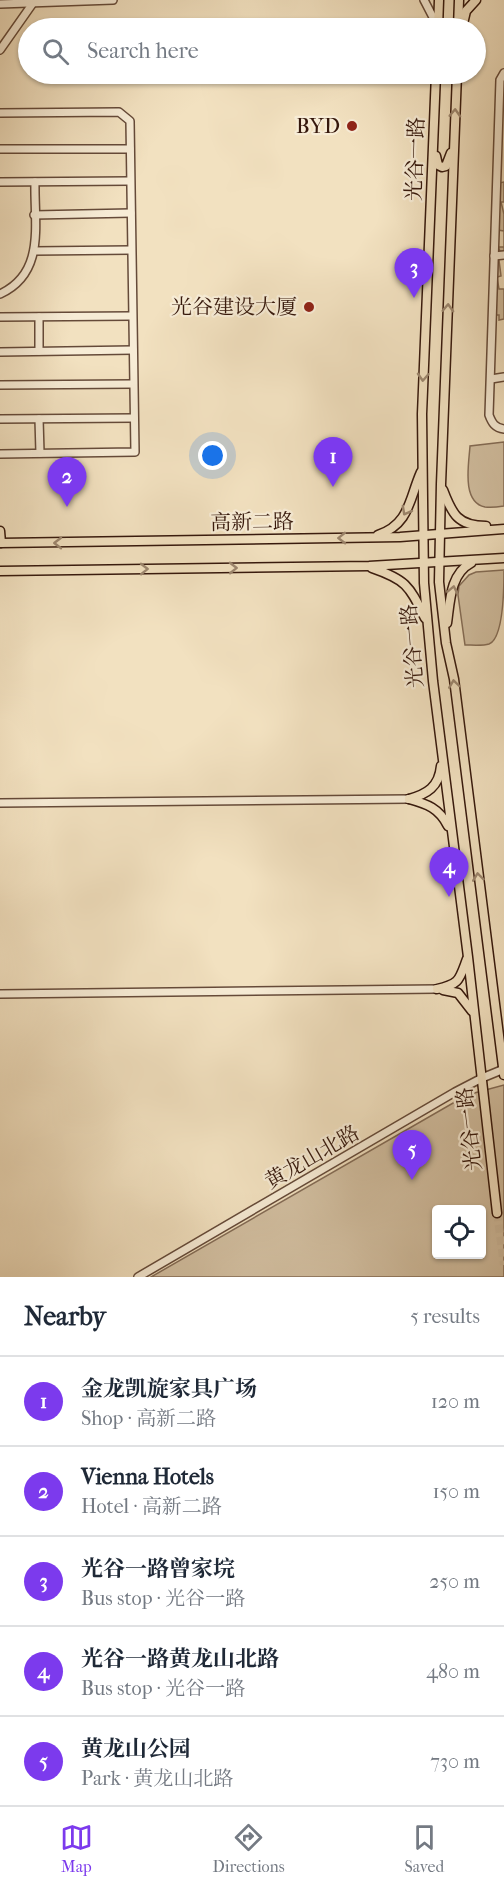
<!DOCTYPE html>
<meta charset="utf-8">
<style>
:root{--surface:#fff;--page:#f6f6f7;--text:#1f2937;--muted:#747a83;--line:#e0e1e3;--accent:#7c3aed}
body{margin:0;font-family:"IM FELL French Canon","Noto Serif SC",serif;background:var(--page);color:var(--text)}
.controls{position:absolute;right:18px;bottom:18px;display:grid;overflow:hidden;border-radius:6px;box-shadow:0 2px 4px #0004}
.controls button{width:54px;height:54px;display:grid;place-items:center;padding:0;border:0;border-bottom:2px solid var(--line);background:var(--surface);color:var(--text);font:30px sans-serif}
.you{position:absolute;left:213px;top:456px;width:21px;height:21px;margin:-15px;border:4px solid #fff;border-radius:50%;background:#1a73e8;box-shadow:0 0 0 9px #1a73e833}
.badge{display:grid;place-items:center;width:39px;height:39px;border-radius:50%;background:var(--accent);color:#fff;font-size:20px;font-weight:700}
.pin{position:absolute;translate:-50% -50px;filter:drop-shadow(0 2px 3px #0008)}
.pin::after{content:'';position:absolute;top:32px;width:21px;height:18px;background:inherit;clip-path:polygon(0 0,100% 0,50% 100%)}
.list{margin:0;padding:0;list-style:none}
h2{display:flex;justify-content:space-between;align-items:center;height:78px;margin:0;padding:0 24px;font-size:26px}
h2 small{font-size:20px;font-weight:400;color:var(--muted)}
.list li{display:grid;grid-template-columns:39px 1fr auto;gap:18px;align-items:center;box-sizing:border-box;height:90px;padding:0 24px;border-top:2px solid var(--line)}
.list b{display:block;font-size:22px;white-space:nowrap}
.list p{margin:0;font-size:20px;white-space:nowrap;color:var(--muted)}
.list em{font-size:20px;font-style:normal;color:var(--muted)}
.icon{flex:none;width:33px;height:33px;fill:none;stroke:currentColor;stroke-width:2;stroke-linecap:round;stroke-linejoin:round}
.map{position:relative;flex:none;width:504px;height:1277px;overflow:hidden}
.search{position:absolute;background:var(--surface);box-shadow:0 2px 4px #0004;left:18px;right:18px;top:18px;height:66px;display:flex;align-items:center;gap:15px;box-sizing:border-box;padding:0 21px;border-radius:33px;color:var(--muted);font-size:22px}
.sheet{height:528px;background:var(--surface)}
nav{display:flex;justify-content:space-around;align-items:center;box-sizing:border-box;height:84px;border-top:2px solid var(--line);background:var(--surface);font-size:16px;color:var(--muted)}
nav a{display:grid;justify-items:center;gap:3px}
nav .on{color:var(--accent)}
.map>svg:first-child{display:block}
</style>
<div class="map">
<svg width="504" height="1277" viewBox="0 0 504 1277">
<rect width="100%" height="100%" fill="#f2e1c0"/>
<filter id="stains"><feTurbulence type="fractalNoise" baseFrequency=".00333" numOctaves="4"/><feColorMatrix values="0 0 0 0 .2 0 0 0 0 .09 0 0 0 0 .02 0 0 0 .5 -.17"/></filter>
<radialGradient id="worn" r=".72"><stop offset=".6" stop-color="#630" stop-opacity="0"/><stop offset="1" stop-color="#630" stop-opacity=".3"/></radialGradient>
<!-- green -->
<g fill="#d2bfa1" stroke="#846c56" stroke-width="1.5" fill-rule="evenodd">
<path d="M504,182V202H501L504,214V252L500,251L498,247H504V231L498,230L499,183Z"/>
<path d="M499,260L501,276L497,277L499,289H504V319L499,320V315H496L497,261Z"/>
<path d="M504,442V506C498,507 491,508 485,507C461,502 469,463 470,446Z"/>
<path d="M504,570C504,586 504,638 489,644C483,646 472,645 465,645L458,595L459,586L469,575L476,572Z"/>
<path d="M504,1085V1277H151L467,1095ZM436,1210H482V1254H436Z"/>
</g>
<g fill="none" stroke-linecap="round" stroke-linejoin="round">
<!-- major-tunnel -->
<path stroke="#ccb99c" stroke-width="8" stroke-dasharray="8 4" stroke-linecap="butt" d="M497,1213L504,1265"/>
<!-- minor casing -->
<g stroke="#654a39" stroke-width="10">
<g id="minor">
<path d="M424,0L438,27"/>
<path d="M0,4L113,0"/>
<path d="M0,50L33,3"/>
<path d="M504,73L500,80L489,415C492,423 495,428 504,429"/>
<path d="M0,113L119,112L130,121L135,452L0,454"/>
<path d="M0,149H130"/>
<path d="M0,182L130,181"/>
<path d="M34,215L131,213"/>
<path d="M34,251L131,250"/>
<path d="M494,256L504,255"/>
<path d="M0,294C46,273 34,224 35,182"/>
<path d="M0,317L132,316"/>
<path d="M39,317V351"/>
<path d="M0,352L133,350"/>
<path d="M491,379L504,377"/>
<path d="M0,385L133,384"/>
<path d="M0,419L134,418"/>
<path d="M39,419L40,453"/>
<path d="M0,803L409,799"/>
<path d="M0,994L437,989"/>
<path d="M138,1277L455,1092L482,1078L504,1069"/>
</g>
</g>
<!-- major casing -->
<g stroke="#36180c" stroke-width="11">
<g id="major">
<path d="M438,28L439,0"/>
<path d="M458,28L459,0"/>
<path d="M462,28L466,11L476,0"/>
<path d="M436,74L422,414L424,583L433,681L468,957L497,1213"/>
<path d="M457,74L441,484L439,582L446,643L454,679L504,1075"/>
<path d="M436,156L438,165L442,167L446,166L451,153"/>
<path d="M443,490C452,514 458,526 486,526"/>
<path d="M0,531L1,543"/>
<path d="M378,535C410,524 409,499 421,472"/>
<path d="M0,543L400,537L504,529"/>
<path d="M372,568C407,580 409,586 425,618"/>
<path d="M0,571L369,566L504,558"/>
<path d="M447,623C450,602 450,574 471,563"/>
<path d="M409,799C427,794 439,787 441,766"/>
<path d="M409,799C427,804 439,808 448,826"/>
<path d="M437,989C460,984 459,980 467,959"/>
<path d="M443,990L458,993L472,1011"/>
</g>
</g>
<!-- minor -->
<use href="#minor" stroke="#f7ecd6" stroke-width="7"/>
<!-- major -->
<use href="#major" stroke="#f2e1c0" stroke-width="8"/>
</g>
<!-- one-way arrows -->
<defs><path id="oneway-chevron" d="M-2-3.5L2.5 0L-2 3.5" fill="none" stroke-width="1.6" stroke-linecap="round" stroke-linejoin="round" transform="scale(1.5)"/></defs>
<g stroke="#9d876f">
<use href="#oneway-chevron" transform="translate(455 113) rotate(-88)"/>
<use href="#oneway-chevron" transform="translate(448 308) rotate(-88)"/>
<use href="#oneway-chevron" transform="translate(423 377) rotate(93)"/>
<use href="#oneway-chevron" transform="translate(406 511) rotate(119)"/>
<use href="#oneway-chevron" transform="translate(342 538) rotate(179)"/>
<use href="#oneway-chevron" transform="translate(58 543) rotate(180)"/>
<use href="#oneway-chevron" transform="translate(233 568) rotate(-1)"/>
<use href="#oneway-chevron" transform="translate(144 569) rotate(-1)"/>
<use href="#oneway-chevron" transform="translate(453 590) rotate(-78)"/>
<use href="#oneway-chevron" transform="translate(454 684) rotate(-98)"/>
<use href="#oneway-chevron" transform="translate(478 877) rotate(-97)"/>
</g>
<!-- markers -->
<g fill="#8f2418" stroke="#f7ecd6" stroke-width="2">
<circle cx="352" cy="126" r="6"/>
<circle cx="309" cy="307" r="6"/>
</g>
<g text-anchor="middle" stroke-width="4.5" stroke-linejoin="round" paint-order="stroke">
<!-- poi labels -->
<g font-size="21" fill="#36180c" stroke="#f7ecd6" text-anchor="end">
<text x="340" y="133">BYD</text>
<text x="297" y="314">光谷建设大厦</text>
</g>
<!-- street labels -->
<g font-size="21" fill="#36180c" stroke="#f7ecd6">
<text transform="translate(415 159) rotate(-88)" y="7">光谷一路</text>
<text transform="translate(252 522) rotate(-1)" y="7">高新二路</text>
<text transform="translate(412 646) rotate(-95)" y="7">光谷一路</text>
<text transform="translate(469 1129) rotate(-97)" y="7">光谷一路</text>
<text transform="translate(312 1157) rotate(-30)" y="7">黄龙山北路</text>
</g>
</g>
<rect width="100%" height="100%" filter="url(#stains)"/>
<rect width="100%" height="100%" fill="url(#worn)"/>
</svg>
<div class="controls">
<button><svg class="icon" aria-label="locate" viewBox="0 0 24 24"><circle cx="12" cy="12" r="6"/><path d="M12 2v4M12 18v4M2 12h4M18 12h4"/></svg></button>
</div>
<div class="you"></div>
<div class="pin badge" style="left:333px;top:487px">1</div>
<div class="pin badge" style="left:67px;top:507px">2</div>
<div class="pin badge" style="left:414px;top:298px">3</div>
<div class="pin badge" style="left:449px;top:897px">4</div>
<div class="pin badge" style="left:412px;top:1180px">5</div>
<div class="search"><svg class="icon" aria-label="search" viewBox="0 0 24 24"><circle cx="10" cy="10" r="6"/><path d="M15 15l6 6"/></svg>Search here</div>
</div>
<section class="sheet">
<h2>Nearby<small>5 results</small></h2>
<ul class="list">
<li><span class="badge">1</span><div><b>金龙凯旋家具广场</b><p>Shop · 高新二路</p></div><em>120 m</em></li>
<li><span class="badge">2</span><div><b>Vienna Hotels</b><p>Hotel · 高新二路</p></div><em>150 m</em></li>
<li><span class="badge">3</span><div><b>光谷一路曾家垸</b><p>Bus stop · 光谷一路</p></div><em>250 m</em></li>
<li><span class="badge">4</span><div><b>光谷一路黄龙山北路</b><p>Bus stop · 光谷一路</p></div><em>480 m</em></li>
<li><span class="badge">5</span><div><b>黄龙山公园</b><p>Park · 黄龙山北路</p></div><em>730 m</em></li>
</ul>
</section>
<nav>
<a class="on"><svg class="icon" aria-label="map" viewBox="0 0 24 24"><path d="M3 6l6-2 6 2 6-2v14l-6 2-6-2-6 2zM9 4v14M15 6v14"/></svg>Map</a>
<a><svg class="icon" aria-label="directions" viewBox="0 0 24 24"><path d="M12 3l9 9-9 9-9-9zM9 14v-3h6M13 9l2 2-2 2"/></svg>Directions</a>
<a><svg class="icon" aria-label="saved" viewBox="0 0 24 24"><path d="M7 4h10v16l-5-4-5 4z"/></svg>Saved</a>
</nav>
